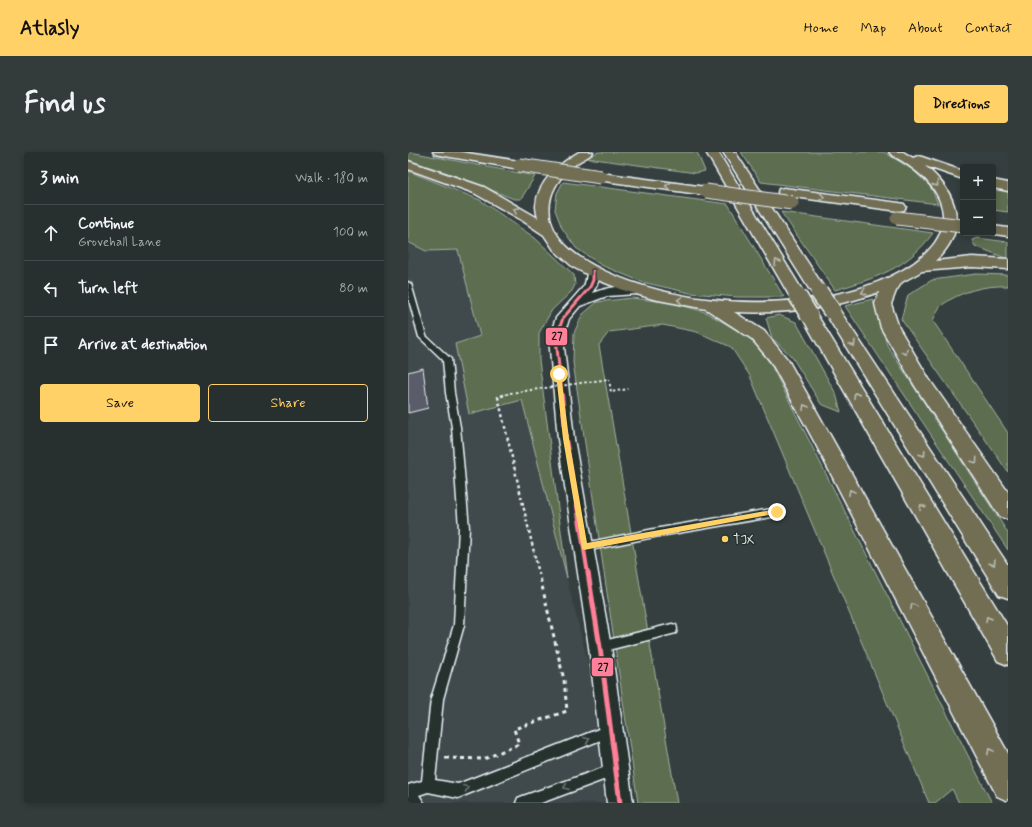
<!DOCTYPE html>
<meta charset="utf-8">
<style>
:root{--surface:#282f2f;--page:#343b3b;--text:#f1f3f6;--muted:#a5a9aa;--line:#444a4b;--accent:#ffd166}
body{margin:0;font-family:Mynerve,sans-serif;background:var(--page);color:var(--text)}
.controls{position:absolute;right:12px;top:12px;display:grid;overflow:hidden;border-radius:4px;box-shadow:0 2px 6px #0003}
.controls button{width:36px;height:36px;display:grid;place-items:center;padding:0;border:0;border-bottom:1px solid var(--line);background:var(--surface);color:var(--text);font:20px sans-serif}
.stop{position:absolute;width:12px;height:12px;margin:-9px;border:3px solid #ffd166;border-radius:50%;background:#fff}
.stop.end{background:#ffd166;border-color:#fff;box-shadow:0 1px 4px #0008}
.list{margin:0;padding:0;list-style:none}
h2{display:flex;justify-content:space-between;align-items:center;height:52px;margin:0;padding:0 16px;font-size:17px}
h2 small{font-size:13px;font-weight:400;color:var(--muted)}
.list li{display:grid;grid-template-columns:26px 1fr auto;gap:12px;align-items:center;box-sizing:border-box;height:56px;padding:0 16px;border-top:1px solid var(--line)}
.list b{display:block;font-size:15px;white-space:nowrap}
.list p{margin:0;font-size:13px;white-space:nowrap;color:var(--muted)}
.list em{font-size:13px;font-style:normal;color:var(--muted)}
.actions{display:flex;gap:8px;padding:12px 16px}
.actions a{flex:1;padding:9px 0;border:1px solid var(--accent);border-radius:4px;text-align:center;font-size:14px;color:var(--accent)}
.actions .main{background:var(--accent);color:#111}
.icon{flex:none;width:22px;height:22px;fill:none;stroke:currentColor;stroke-width:2;stroke-linecap:round;stroke-linejoin:round}
.map{position:relative;flex:none;width:600px;height:651px;overflow:hidden;border-radius:4px}
header{display:flex;align-items:center;gap:24px;box-sizing:border-box;height:56px;padding:0 20px;background:var(--accent);color:#111}
header strong{font-size:19px}
nav{display:flex;gap:22px;margin-inline-start:auto;font-size:14px}
.intro{display:flex;align-items:center;justify-content:space-between;box-sizing:border-box;height:96px;padding:0 24px}
h1{margin:0;font-size:28px}
.button{padding:10px 18px;border-radius:4px;background:var(--accent);color:#111;font-size:14px;font-weight:700}
main{display:flex;gap:24px;padding:0 24px}
aside{flex:1;background:var(--surface);border-radius:4px;box-shadow:0 2px 6px #0003}
.map>svg:first-child{display:block}
</style>
<header>
<strong>Atlasly</strong>
<nav><a>Home</a><a>Map</a><a>About</a><a>Contact</a></nav>
</header>
<div class="intro"><h1>Find us</h1><a class="button">Directions</a></div>
<main>
<aside>
<h2>3 min<small>Walk · 180 m</small></h2>
<ul class="list">
<li><svg class="icon" aria-label="ahead" viewBox="0 0 24 24"><path d="M12 20V5M6 11l6-6 6 6"/></svg><div><b>Continue</b><p>Grovehall Lane</p></div><em>100 m</em></li>
<li><svg class="icon" aria-label="left" viewBox="0 0 24 24"><path d="M17 20v-9H6M10 6l-5 5 5 5"/></svg><div><b>Turn left</b></div><em>80 m</em></li>
<li><svg class="icon" aria-label="arrive" viewBox="0 0 24 24"><path d="M6 21V4h12l-3 4 3 4H6"/></svg><div><b>Arrive at destination</b></div></li>
</ul>
<div class="actions"><a class="main">Save</a><a>Share</a></div>
</aside>
<div class="map">
<svg width="600" height="651" viewBox="0 0 600 651">
<rect width="100%" height="100%" fill="#363f3f"/>
<filter id="ink" filterUnits="userSpaceOnUse"><feTurbulence type="fractalNoise" baseFrequency=".025" numOctaves="2"/><feDisplacementMap in="SourceGraphic" scale="8" xChannelSelector="R" yChannelSelector="G"/><feConvolveMatrix kernelMatrix="1 2 1 2 8 2 1 2 1" color-interpolation-filters="sRGB"/></filter>
<g filter="url(#ink)">
<!-- built -->
<path fill="#41484c" d="M0,55L61,86L105,214L188,542L199,651H0Z"/>
<!-- green -->
<g fill="#5c6e50" stroke="#a2b0a4">
<path d="M0,0H2L127,24L113,47H106L43,22L0,8Z"/>
<path d="M190,0H289L297,19L288,21L179,6Z"/>
<path d="M333,0H476L505,18L523,35L530,52L353,30Z"/>
<path d="M0,19L72,48L127,86L166,123L167,133L164,139L144,158L131,181V208L159,426L114,248L61,262L47,192L72,184L50,98L18,99L0,90Z"/>
<path d="M155,30L320,52L376,145H330L282,141L234,130L193,113L168,96L154,76L147,58L149,41Z"/>
<path d="M585,36L600,40V60L585,58Z"/>
<path d="M373,60L525,81C499,117 468,126 427,138Z"/>
<path d="M569,86L600,90V107L567,94L564,88Z"/>
<path d="M568,122L600,123V134C577,133 553,139 534,153C530,156 527,164 525,169L600,281V320L493,167L500,143L524,128Z"/>
<path d="M224,146L265,151L297,160L345,187L362,211L584,651H551L544,637L527,651H521L342,224L323,195L289,180L255,173L201,180L191,193L269,651H230L165,210L166,181L174,163L189,150Z"/>
<path d="M465,147L479,193L600,381V398L437,154Z"/>
<path d="M371,163L388,170L428,242L433,260L413,252L384,205L364,186L358,166Z"/>
</g>
<!-- building -->
<path fill="#5a5c69" stroke="#e8f1f8" d="M15,216L20,256L0,261V220Z"/>
<g fill="none" stroke-linecap="round" stroke-linejoin="round">
<!-- lane casing -->
<g stroke="#e8f1f8" stroke-width="3">
<g id="lane">
<path d="M0,130L3,132L18,184L43,207L46,241L52,275L61,376L56,473L35,547L27,628L50,632L201,573L205,575L207,579L205,583L50,646L20,640L11,643L16,651H0V633L14,629L23,547L46,473L51,376L44,275L38,241L35,208L11,185L0,144Z"/>
<path d="M369,356L372,357L374,360L372,363L369,364L246,385L177,399L173,398L172,395L173,392L177,391L246,377Z"/>
<path d="M264,472L268,473L269,477L268,481L192,500L188,499L186,495L188,491Z"/>
<path d="M206,612L211,613L212,618L211,623L206,624L133,651H108L110,646L115,644Z"/>
</g>
</g>
<!-- street casing -->
<g stroke="#e8f1f8" stroke-width="3">
<path id="street" d="M185,115L189,116C194,125 189,134 184,141C198,136 218,132 233,135L235,138L233,141L229,142L199,144L172,154L161,167L155,186L166,287L203,495L225,651H199L181,495L150,287L141,186L148,166L176,134C179,128 178,121 181,116Z"/>
</g>
<!-- highway casing -->
<g stroke="#e8f1f8" stroke-width="3">
<g id="highway">
<path d="M25,0H53L111,9L115,10L117,13L115,16L111,17L31,3L27,2Z"/>
<path d="M171,0H185C182,4 177,6 172,9C159,18 147,30 143,45C126,112 252,142 298,147C329,151 359,151 390,148C429,144 473,134 506,111C522,99 537,84 535,62C533,39 515,23 497,11C492,7 485,5 481,0H495L505,6L510,4L514,5L555,19V27L517,14C550,41 562,78 527,109L564,105L600,107V117L564,115L514,119L494,130L488,139L483,152L491,176L521,227L600,340V367L592,365L507,234L473,176L467,152L471,140C425,157 375,162 326,160L356,179L380,208L600,601V649L589,644L406,289L363,210L344,187L298,157L245,147L218,139L190,128L165,115L146,98L136,83L112,67L66,41L0,17V9L76,35L130,66C129,62 128,58 128,54C129,30 152,11 171,0Z"/>
<path d="M298,0H310L397,143L395,146L389,148L383,146L381,143Z"/>
<path d="M315,0H327L419,140L417,143L411,145L405,143Z"/>
<path d="M193,21L298,35L303,36L304,39L303,42L298,43L189,28L187,25L189,22Z"/>
<path d="M585,28L600,31V39L585,36Z"/>
<path d="M376,36L491,51L496,52L498,55L496,58L491,59L371,43L370,40L371,37Z"/>
<path d="M585,74L600,76V84L580,81H585Z"/>
<path d="M424,154L430,155L432,159L600,413V446L591,443L416,159L418,155Z"/>
<path d="M401,158L407,159L409,163L600,475V513L590,509L393,163L395,159Z"/>
</g>
</g>
<!-- path-far2 -->
<g stroke="#e8f1f8" stroke-width="2" stroke-dasharray="2.5 2.5" stroke-linecap="butt">
<path d="M201,227L203,240L220,237"/>
<path d="M93,244L102,241"/>
</g>
<!-- path-far1 -->
<path stroke="#e8f1f8" stroke-width="2.5" stroke-dasharray="3 3" stroke-linecap="butt" d="M96,243L90,245L131,422"/>
<!-- path -->
<path stroke="#e8f1f8" stroke-width="3" stroke-dasharray="4 4" stroke-linecap="butt" d="M37,606L76,607L111,592L106,577L159,559L156,528L131,421"/>
<!-- lane -->
<use href="#lane" fill="#26332d" fill-rule="evenodd"/>
<!-- street -->
<use href="#street" fill="#26332d" fill-rule="evenodd"/>
<!-- highway -->
<use href="#highway" fill="#726e52" fill-rule="evenodd"/>
<!-- highway-bridge-far1 casing -->
<g stroke="#e8f1f8" stroke-width="15" stroke-linecap="butt">
<g id="highway-bridge-far1">
<path d="M111,13L193,25"/>
<path d="M298,39L384,51"/>
<path d="M489,66L555,74"/>
</g>
</g>
<!-- highway-bridge casing -->
<g stroke="#e8f1f8" stroke-width="20" stroke-linecap="butt">
<g id="highway-bridge">
<path d="M411,140L424,159"/>
<path d="M389,143L401,163"/>
</g>
</g>
<!-- path-bridge -->
<path stroke="#e8f1f8" stroke-width="2" stroke-dasharray="2.5 2.5" stroke-linecap="butt" d="M102,241L201,227"/>
<!-- highway-bridge-far1 -->
<use href="#highway-bridge-far1" stroke="#726e52" stroke-width="13"/>
<!-- highway-bridge -->
<use href="#highway-bridge" stroke="#726e52" stroke-width="17"/>
<!-- bus-1-far2 casing -->
<g stroke="#26332d" stroke-width="5.5">
<path id="bus-1-far2" d="M154,244L148,186L155,166L182,135L185,128V119"/>
</g>
<!-- bus-1-far1 casing -->
<g stroke="#26332d" stroke-width="7">
<path id="bus-1-far1" d="M154,243L158,287L180,422"/>
</g>
<!-- bus-1 casing -->
<g stroke="#26332d" stroke-width="8">
<path id="bus-1" d="M180,421L192,495L212,651"/>
</g>
<!-- bus-1-far2 -->
<use href="#bus-1-far2" stroke="#ff8098" stroke-width="3"/>
<!-- bus-1-far1 -->
<use href="#bus-1-far1" stroke="#ff8098" stroke-width="4"/>
<!-- bus-1 -->
<use href="#bus-1" stroke="#ff8098" stroke-width="5"/>
</g>
<!-- one-way arrows -->
<defs><path id="oneway-chevron" d="M-2-3.5L2.5 0L-2 3.5" fill="none" stroke-width="1.6" stroke-linecap="round" stroke-linejoin="round"/></defs>
<g stroke="#b9bdb6">
<use href="#oneway-chevron" transform="translate(528 32) rotate(51)"/>
<use href="#oneway-chevron" transform="translate(260 34) rotate(-172)"/>
<use href="#oneway-chevron" transform="translate(414 45) rotate(8)"/>
<use href="#oneway-chevron" transform="translate(108 58) rotate(-150)"/>
<use href="#oneway-chevron" transform="translate(369 110) rotate(-121)"/>
<use href="#oneway-chevron" transform="translate(456 140) rotate(163)"/>
<use href="#oneway-chevron" transform="translate(272 148) rotate(-171)"/>
<use href="#oneway-chevron" transform="translate(445 192) rotate(57)"/>
<use href="#oneway-chevron" transform="translate(497 200) rotate(59)"/>
<use href="#oneway-chevron" transform="translate(448 243) rotate(-120)"/>
<use href="#oneway-chevron" transform="translate(397 255) rotate(-119)"/>
<use href="#oneway-chevron" transform="translate(515 302) rotate(57)"/>
<use href="#oneway-chevron" transform="translate(567 309) rotate(56)"/>
<use href="#oneway-chevron" transform="translate(443 340) rotate(-118)"/>
<use href="#oneway-chevron" transform="translate(514 355) rotate(-120)"/>
<use href="#oneway-chevron" transform="translate(585 411) rotate(57)"/>
<use href="#oneway-chevron" transform="translate(505 454) rotate(-118)"/>
<use href="#oneway-chevron" transform="translate(580 467) rotate(-120)"/>
<use href="#oneway-chevron" transform="translate(582 599) rotate(-118)"/>
</g>
<g stroke="#6a7674">
<use href="#oneway-chevron" transform="translate(179 588) rotate(-22)"/>
<use href="#oneway-chevron" transform="translate(158 635) rotate(160)"/>
<use href="#oneway-chevron" transform="translate(58 636) rotate(-22)"/>
</g>
</g>
<!-- route -->
<path fill="#ffd166" d="M151,220L153,222L161,287L179,391L369,357L372,360L371,361L176,398L174,397L155,287L148,222Z"/>
<!-- markers -->
<circle fill="#ffd166" stroke="#26332d" stroke-width="1.5" cx="317" cy="387" r="4"/>
<g text-anchor="middle" stroke-width="3" stroke-linejoin="round" paint-order="stroke">
<!-- poi labels -->
<g font-size="13" fill="#e8f1f8" stroke="#26332d" text-anchor="start">
<text x="325" y="392">TJX</text>
</g>
</g>
<g stroke="#26332d" stroke-width="1.5">
<rect x="137" y="175" width="23" height="19" rx="4" fill="#ff8098"/>
<rect x="183" y="505" width="23" height="20" rx="4" fill="#ff8098"/>
</g>
<g font-size="11" text-anchor="middle" font-weight="bold" fill="#111">
<text x="149" y="188">27</text>
<text x="195" y="519">27</text>
</g>
</svg>
<div class="controls">
<button>+</button>
<button>−</button>
</div>
<div class="stop" style="left:151px;top:222px"></div>
<div class="stop end" style="left:369px;top:360px"></div>
</div>
</main>
